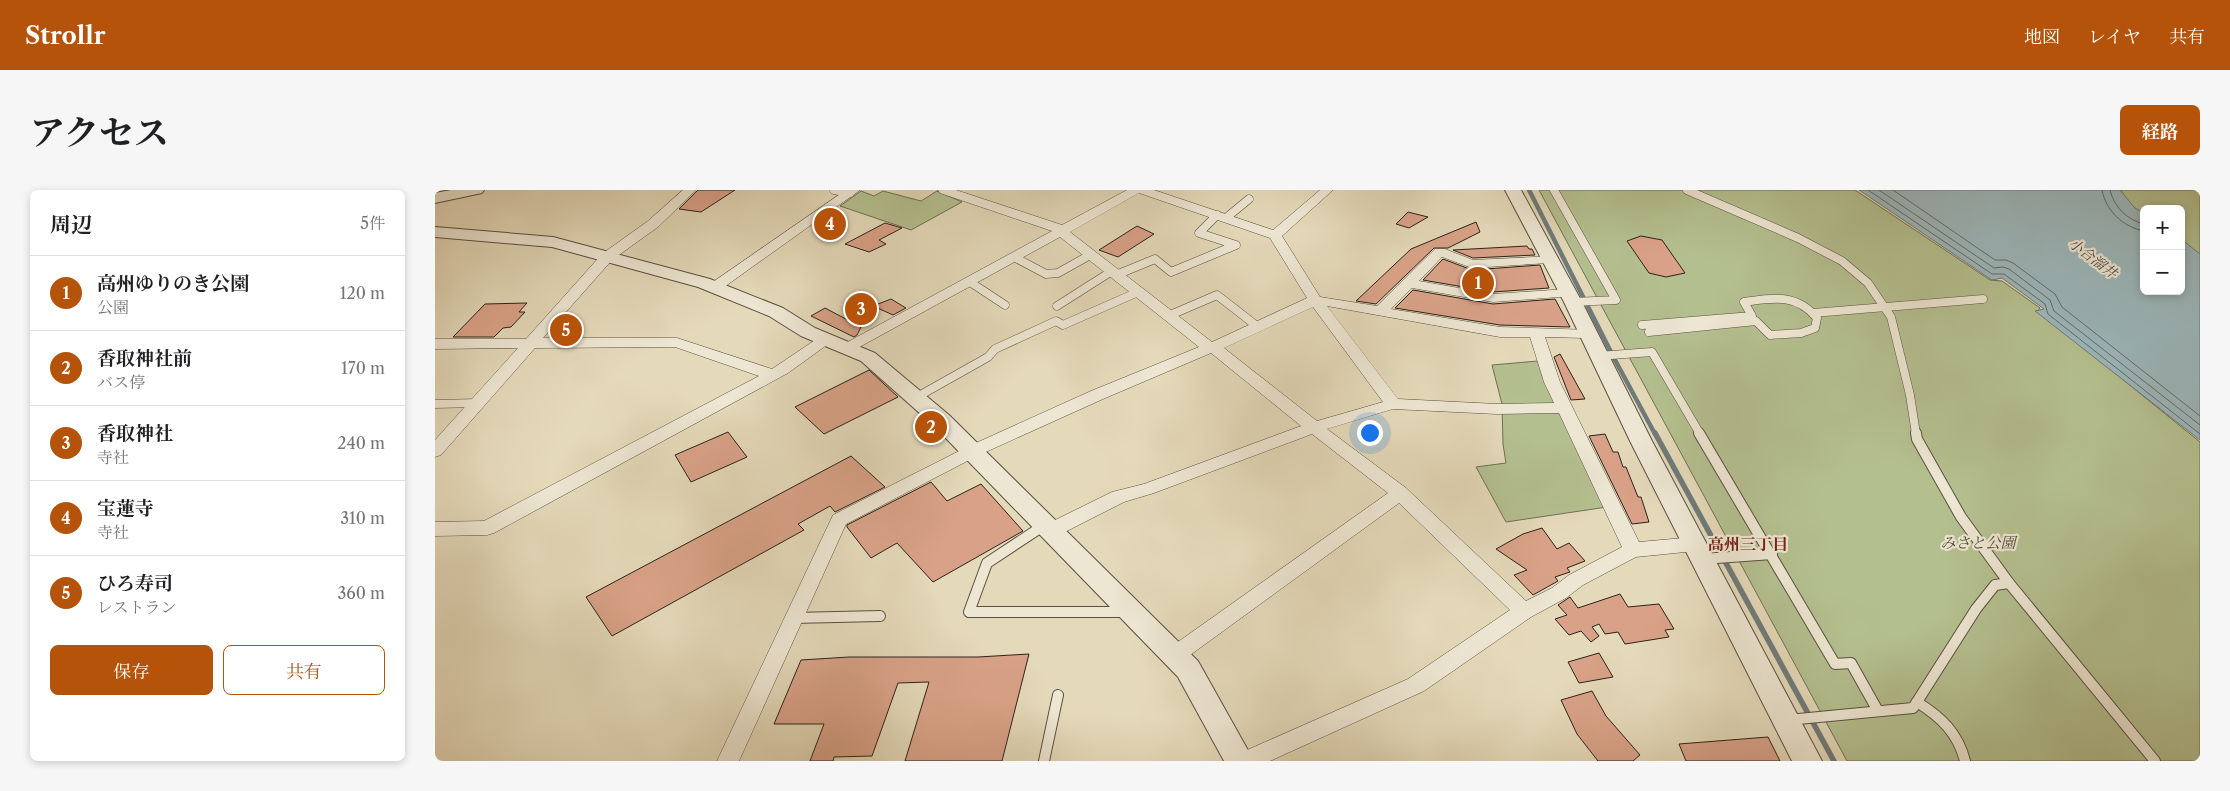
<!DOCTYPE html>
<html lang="ja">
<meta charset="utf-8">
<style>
:root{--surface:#fff;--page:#f6f6f6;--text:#202124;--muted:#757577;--line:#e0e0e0;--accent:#b45309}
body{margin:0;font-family:"Libre Caslon Text","Noto Serif JP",serif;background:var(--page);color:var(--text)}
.controls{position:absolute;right:15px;top:15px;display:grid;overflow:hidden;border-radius:8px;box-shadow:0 2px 8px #0003}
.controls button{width:45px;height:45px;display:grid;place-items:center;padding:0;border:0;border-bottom:1px solid var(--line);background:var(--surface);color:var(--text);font:25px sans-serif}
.you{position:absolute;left:934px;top:242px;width:18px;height:18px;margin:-12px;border:4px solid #fff;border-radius:50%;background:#1a73e8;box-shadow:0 0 0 8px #1a73e833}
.badge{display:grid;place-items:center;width:32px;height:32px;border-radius:50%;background:var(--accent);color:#fff;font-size:16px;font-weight:700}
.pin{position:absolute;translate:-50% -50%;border:2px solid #fff;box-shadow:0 1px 5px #0006}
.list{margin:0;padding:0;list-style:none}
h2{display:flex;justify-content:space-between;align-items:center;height:65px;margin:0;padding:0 20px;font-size:21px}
h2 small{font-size:16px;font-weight:400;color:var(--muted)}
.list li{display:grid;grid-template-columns:32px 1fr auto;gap:15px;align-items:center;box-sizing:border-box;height:75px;padding:0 20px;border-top:1px solid var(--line)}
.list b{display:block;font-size:19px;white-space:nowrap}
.list p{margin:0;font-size:16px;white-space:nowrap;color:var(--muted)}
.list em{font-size:16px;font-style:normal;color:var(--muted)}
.actions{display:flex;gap:10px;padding:15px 20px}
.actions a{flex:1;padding:11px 0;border:1px solid var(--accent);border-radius:8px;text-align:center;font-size:18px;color:var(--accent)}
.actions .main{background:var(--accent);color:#fff}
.map{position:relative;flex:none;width:1765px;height:571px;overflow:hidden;border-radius:8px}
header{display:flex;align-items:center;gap:30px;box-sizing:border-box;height:70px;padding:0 25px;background:var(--accent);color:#fff}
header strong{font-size:24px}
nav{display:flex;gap:28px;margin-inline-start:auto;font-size:18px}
.intro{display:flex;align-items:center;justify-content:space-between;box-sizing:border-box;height:120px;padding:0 30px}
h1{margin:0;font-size:35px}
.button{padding:12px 22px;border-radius:8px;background:var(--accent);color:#fff;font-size:18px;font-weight:700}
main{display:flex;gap:30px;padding:0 30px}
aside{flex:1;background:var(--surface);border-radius:8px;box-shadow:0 2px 8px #0003}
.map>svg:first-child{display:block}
</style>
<header>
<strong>Strollr</strong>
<nav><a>地図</a><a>レイヤ</a><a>共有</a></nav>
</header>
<div class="intro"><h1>アクセス</h1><a class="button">経路</a></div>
<main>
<aside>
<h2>周辺<small>5件</small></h2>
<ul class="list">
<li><span class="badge">1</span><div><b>高州ゆりのき公園</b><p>公園</p></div><em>120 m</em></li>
<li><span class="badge">2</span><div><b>香取神社前</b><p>バス停</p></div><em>170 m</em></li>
<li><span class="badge">3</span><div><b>香取神社</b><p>寺社</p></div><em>240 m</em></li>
<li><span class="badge">4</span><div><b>宝蓮寺</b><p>寺社</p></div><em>310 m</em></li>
<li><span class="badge">5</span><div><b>ひろ寿司</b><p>レストラン</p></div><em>360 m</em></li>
</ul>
<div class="actions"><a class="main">保存</a><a>共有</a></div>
</aside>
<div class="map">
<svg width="1765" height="571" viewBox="0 0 1765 571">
<rect width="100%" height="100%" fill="#e4d9b9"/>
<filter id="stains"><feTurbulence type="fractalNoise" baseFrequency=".004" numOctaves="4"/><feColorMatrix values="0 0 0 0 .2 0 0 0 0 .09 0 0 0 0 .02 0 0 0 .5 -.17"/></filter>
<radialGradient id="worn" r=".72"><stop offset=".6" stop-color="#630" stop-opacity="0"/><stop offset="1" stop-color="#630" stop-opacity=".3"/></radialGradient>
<!-- green -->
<g fill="#b4bf8f" stroke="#707054">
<path d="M1104,0H1420L1555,90L1567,91L1605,118L1603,121L1765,252V571H1412Z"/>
<path d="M1686,0H1765V73L1746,59V19H1709V30L1696,20Z"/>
<path d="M426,1L439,6L448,1L486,11L502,1L527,12L476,40L405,16Z"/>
<path d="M1103,171L1172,317L1071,332L1041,277L1071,273L1068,254L1067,214L1057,175Z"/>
</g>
<!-- water -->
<path fill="#9cb7bb" stroke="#6f7b7b" d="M1424,0H1685L1700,18L1709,23V101H1746V49L1765,64V250L1600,121L1609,119L1567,88L1557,90Z"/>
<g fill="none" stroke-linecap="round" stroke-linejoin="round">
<!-- shore -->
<g stroke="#646c6a" stroke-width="1">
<path d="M1433,0L1557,84H1569L1610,114L1613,124L1765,244"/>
<path d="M1444,0L1559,78L1568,77L1574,79L1615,110L1619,121L1765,235"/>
<path d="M1458,0L1560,70H1571L1578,73L1620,104L1627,117L1765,226"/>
<path d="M1667,0C1671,21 1688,37 1709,41"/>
<path d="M1675,0C1679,17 1692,30 1709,34"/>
</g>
<!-- stream-far1 -->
<path stroke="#6f7b7b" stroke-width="4.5" d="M1094,0L1180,170L1220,244"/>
<!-- stream -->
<path stroke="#6f7b7b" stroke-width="5.5" d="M1220,243L1399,571"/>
</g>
<!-- building -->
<g fill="#d9a288" stroke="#2c221a">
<path d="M263,0H300L266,22L244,19Z"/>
<path d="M973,22L993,27L974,38L961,34Z"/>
<path d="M1041,32L1045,42L1013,58H999L941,114L921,111L976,59Z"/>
<path d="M450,33L467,38L444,50L451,54L434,62L410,54Z"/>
<path d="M702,36L719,44L683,67L664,60Z"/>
<path d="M1206,46L1227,50L1250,83L1231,87L1214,83L1192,51Z"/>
<path d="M1092,56L1094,59H1097L1100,65L1038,68L1018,60Z"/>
<path d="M1008,69L1037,80L1105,75L1114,98L1058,102L988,90Z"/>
<path d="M978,100L1058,114L1120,109L1135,137L1065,135L960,118Z"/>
<path d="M456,109L471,118L458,125L438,116Z"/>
<path d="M92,113L84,122H90L76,137L68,138L59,147H18L50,114Z"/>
<path d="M390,118L426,137L422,145L419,147L376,126Z"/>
<path d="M1125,164L1150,209L1136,210L1119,167Z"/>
<path d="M434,180L463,207L389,244L360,217Z"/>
<path d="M293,242L312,267L256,292L240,265Z"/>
<path d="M1170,244L1178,262H1183L1188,277H1191L1203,307H1206L1214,332L1197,334L1154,246Z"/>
<path d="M416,266L450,297L400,322L395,316L363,334L369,340L177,446L151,407Z"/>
<path d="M496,292L512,311L546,294L588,341L498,392L462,353L436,368L412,337V335Z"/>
<path d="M1107,338L1122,359L1134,353L1150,371L1132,378L1135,382L1120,387L1123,391L1098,405L1079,385L1092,380L1061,359L1088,344Z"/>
<path d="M1185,404L1193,417L1224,414L1239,439L1230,440L1234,447L1190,454L1183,442L1170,444L1164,434L1157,437L1164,446L1156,452L1146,441L1134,445L1120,429L1132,425L1123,415L1135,407L1143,418Z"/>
<path d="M1164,463L1178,487L1144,493L1133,472Z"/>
<path d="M594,464L567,571H470L494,492L463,493L437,566L399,567L398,571H375L389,534H339L366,470L414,467H543Z"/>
<path d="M1157,501L1171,526L1205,565L1198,571H1163L1142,544L1126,510Z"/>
<path d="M1333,547L1345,571H1251L1244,554Z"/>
</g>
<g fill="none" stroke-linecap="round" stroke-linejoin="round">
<!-- service-far1 casing -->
<g stroke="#5a5042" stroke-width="9">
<g id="service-far1">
<path d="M399,0L415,3"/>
<path d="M1119,0L1181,110L1138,112"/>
<path d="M1252,0L1363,48L1407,71L1433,93L1456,127L1475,205L1481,244"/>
<path d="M791,28L814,9"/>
<path d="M579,67L611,84L623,83L655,65"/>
<path d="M681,85L720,69L736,82L801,55L764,43L782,25"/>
<path d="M535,92L570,115"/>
<path d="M622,116L677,81"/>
<path d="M1378,123L1548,109"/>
<path d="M733,126L782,105L823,137"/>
<path d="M1207,135L1317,126L1309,112C1338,108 1361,103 1382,128L1380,138L1366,143L1335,145L1321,131L1214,142"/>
<path d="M1163,166L1217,162L1265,244"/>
<path d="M482,207L553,167L560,159L621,131L628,135L703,102"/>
<path d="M0,214L43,213"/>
</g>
</g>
<!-- service casing -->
<g stroke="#5a5042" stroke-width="12">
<g id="service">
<path d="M1264,243L1400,474L1416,473L1443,521"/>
<path d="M1481,243L1482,249L1526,327L1574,393L1720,571"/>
<path d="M611,334L552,373L534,422H690"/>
<path d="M1268,369L1337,364"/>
<path d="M358,428L445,426"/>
<path d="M1482,512C1506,527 1523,543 1530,571"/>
<path d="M1353,530L1478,518L1541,419L1560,395L1574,393"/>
<path d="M609,571L623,505"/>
</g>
</g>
<!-- minor casing -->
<g stroke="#5a5042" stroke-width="1">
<g id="minor">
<path d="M248,0H261L223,37L177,70L108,148H242L337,179L386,146H396L399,149L396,152L353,183L59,343L52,345L0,346V332L49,331L324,186L240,157L100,158L6,265L0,267V250L83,158L0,159V149H91L167,64L213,31Z"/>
<path d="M411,0H425L285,100H275L273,97L275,94Z"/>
<path d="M503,0H521L627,35L692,0H719L838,40L885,0H898L847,46L885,107L942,116L1000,59H1010L1038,70L1119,66L1121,69L1119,72L1114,73L1037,78L1007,67L984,91L1058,104L1132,99L1137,100L1139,103L1137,106L1058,112L977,98L956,119L1065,137L1156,140L1158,143L1156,146L1151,148L1110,147L1125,192L1204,352L1260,347L1267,349L1269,354L1267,359L1260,361L1201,367L1148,395L1131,408L1096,427L989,501L835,571H800L803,564L973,489L1075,420L964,313L747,471L740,474L733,471L730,465L733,459L953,303L877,244L719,303L689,312L624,345L617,347L610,345L608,340L610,335L677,302L709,294L866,236L776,163L668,209L544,265L411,334L304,571H282L398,325L532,257L656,201L764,157L625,47L419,160H409L406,157L409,154L617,41L505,3ZM704,3L835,48L872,108L777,152L635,42ZM892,116L1065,147H1095L1109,192L1119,213L1062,214L963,209ZM878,117L948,212L882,231L789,158ZM958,219L1062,224L1124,223L1187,357L1134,385L1117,398L1091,411L971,298L892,239Z"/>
</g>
</g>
<!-- tertiary casing -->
<g stroke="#5a5042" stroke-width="2">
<g id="tertiary">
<path d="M16,0H49L47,3L0,13V3Z"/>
<path d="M1070,0H1086L1147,112L1217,251L1387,571H1357L1195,251L1129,112Z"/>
<path d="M0,37L118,47L275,89L348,118L380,138L440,163L514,225L763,471L819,571H789L743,487L498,235L426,171L366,146L334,126L263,97L117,57L0,47Z"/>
</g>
</g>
<!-- service-far1 -->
<use href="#service-far1" stroke="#ede6d2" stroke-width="8"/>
<!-- service -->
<use href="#service" stroke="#ede6d2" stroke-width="10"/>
<!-- minor -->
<use href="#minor" fill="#ede6d2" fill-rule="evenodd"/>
<!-- tertiary -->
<use href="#tertiary" fill="#ede6d2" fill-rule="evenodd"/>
</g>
<g text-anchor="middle" stroke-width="4.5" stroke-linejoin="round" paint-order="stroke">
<!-- far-water labels -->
<g font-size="14" font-style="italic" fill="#4e4f4a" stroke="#ede6d2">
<text transform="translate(1658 68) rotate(37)" y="5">小合溜井</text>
</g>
<!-- park labels -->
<g font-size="15" font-style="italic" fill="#4e4937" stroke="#ede6d2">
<text x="1543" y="358">みさと公園</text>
</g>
<!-- neighbourhood labels -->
<g font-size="16" font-weight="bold" fill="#7a1f14" stroke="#ede6d2">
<text x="1313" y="360">高州三丁目</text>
</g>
</g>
<rect width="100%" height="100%" filter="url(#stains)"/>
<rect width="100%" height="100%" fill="url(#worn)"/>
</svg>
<div class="controls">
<button>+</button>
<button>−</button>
</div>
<div class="you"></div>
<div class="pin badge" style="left:1043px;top:93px">1</div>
<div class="pin badge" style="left:496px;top:237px">2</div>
<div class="pin badge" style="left:426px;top:119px">3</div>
<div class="pin badge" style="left:395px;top:34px">4</div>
<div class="pin badge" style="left:131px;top:140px">5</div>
</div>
</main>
